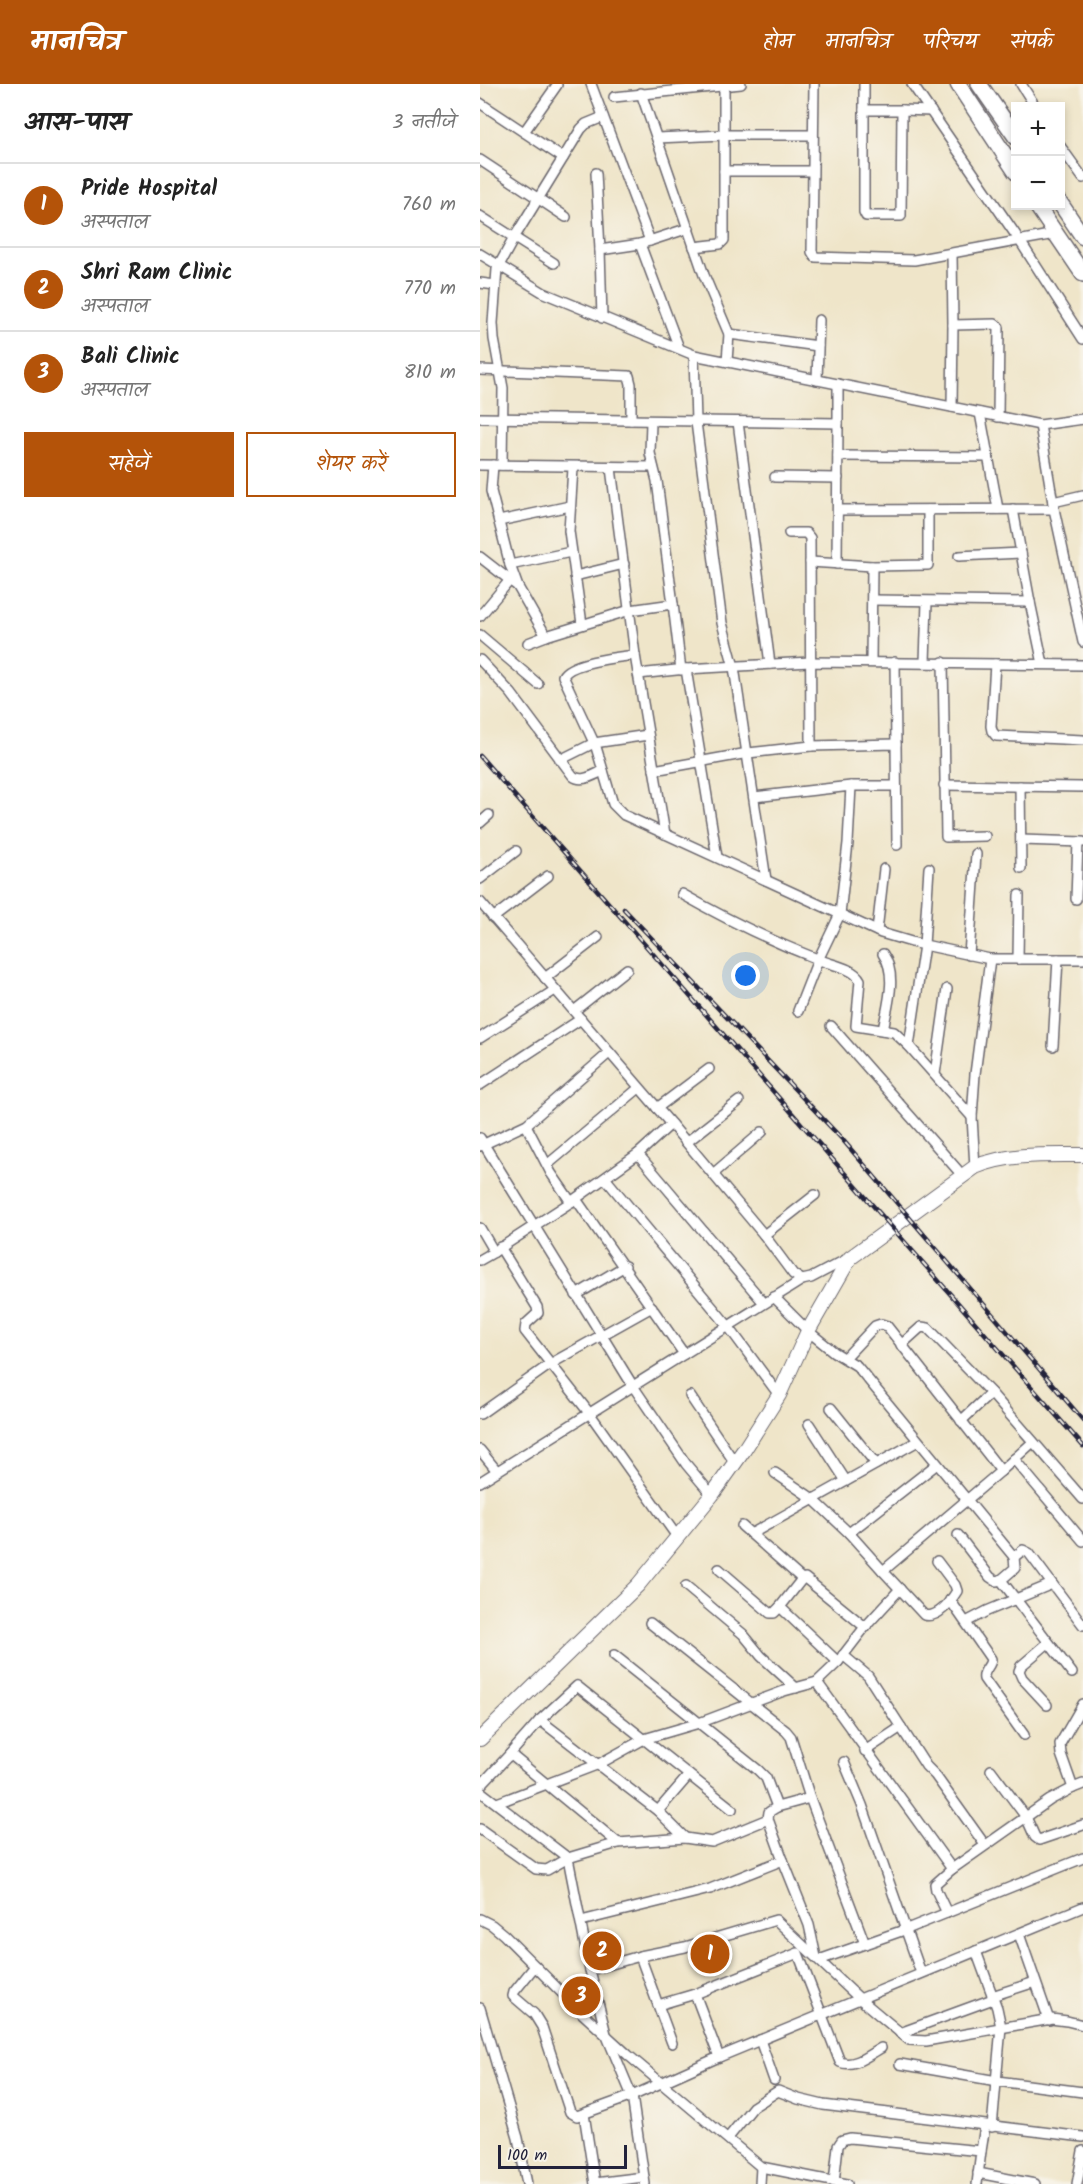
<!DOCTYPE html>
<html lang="hi">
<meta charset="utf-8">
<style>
:root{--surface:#fff;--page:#f2f2f2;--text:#222;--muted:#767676;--line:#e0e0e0;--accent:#b45309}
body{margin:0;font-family:Kalam,"Playpen Sans Deva",sans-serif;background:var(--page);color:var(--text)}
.controls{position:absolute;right:18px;top:18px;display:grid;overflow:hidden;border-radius:0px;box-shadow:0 3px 9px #0003}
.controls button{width:54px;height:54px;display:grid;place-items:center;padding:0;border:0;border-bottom:2px solid var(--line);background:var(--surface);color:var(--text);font:30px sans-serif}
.scale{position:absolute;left:18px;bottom:15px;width:129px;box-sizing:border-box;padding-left:6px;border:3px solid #22223b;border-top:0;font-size:16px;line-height:21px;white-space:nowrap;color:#22223b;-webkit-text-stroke:4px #f7f3e8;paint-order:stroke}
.you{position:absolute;left:266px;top:892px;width:21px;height:21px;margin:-15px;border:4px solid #fff;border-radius:50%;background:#1a73e8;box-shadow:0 0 0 9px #1a73e833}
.badge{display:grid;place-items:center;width:39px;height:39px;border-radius:50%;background:var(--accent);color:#fff;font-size:20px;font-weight:700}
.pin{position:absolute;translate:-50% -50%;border:3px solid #fff;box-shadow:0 2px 6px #0006}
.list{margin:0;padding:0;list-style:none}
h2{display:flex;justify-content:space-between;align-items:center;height:78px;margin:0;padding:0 24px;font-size:26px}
h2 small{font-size:20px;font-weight:400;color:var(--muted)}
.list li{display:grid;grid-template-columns:39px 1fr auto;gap:18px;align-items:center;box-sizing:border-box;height:84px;padding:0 24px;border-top:2px solid var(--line)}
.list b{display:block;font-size:22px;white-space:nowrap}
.list p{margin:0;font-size:20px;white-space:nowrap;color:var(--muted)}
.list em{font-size:20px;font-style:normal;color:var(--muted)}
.actions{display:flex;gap:12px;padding:18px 24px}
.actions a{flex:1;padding:14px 0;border:2px solid var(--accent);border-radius:0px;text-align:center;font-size:21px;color:var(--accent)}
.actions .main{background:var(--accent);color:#fff}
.map{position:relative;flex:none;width:603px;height:2100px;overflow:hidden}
header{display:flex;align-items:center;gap:36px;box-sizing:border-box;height:84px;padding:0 30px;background:var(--accent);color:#fff}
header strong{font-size:28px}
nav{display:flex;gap:33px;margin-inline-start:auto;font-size:21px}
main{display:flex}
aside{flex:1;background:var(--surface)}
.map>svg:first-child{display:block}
</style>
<header>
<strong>मानचित्र</strong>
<nav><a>होम</a><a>मानचित्र</a><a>परिचय</a><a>संपर्क</a></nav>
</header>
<main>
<aside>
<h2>आस-पास<small>3 नतीजे</small></h2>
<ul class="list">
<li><span class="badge">1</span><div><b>Pride Hospital</b><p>अस्पताल</p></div><em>760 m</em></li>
<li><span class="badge">2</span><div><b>Shri Ram Clinic</b><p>अस्पताल</p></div><em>770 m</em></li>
<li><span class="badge">3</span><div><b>Bali Clinic</b><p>अस्पताल</p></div><em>810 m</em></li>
</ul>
<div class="actions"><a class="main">सहेजें</a><a>शेयर करें</a></div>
</aside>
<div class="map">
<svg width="603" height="2100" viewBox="0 0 603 2100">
<rect width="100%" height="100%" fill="#f7f3e8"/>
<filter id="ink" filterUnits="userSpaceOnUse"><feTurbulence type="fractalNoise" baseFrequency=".0167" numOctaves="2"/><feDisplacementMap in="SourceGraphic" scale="12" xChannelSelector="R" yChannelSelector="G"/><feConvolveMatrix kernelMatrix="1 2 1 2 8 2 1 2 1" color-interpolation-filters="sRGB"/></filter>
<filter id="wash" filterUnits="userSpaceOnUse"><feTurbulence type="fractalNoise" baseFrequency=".008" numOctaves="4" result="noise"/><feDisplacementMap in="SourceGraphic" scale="24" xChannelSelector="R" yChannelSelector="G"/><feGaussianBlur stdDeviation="1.35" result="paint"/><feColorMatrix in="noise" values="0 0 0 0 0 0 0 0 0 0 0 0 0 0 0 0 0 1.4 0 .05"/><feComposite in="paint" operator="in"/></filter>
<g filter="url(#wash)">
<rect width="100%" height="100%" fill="#efe5c9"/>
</g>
<g filter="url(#ink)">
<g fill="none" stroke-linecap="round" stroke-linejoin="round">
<!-- street casing -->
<g stroke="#6a666d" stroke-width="12">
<g id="street">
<path d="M111,0L170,157"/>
<path d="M334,0L332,168L335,173L434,176L575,150"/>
<path d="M384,0V128L386,132H421L422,26L451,27"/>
<path d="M432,0L540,157L603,255"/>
<path d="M541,0L555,22"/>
<path d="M161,9L224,191L249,250L338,262"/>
<path d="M134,13L261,0"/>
<path d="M0,19L83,74"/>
<path d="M384,26H422"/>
<path d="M44,48L77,1"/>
<path d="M177,54L244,51H332"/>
<path d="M580,62L603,94"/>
<path d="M0,76L86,133"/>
<path d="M244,87H332"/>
<path d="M116,89L120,166"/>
<path d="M0,132L74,179"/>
<path d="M160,160L199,264"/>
<path d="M214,163L240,160L244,156V2"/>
<path d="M0,170L64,209L214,271L560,341L603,335"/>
<path d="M472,170L473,241L515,240L519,243L518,333"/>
<path d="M0,199L15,201"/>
<path d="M122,234L120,166L160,160L209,144"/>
<path d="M214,271L216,338L242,539L254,583L286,796"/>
<path d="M247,277L249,250"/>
<path d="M0,286L149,292L151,300V336"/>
<path d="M337,296L339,236"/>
<path d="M472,323L473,241"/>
<path d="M500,329L518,425"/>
<path d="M0,334L358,339V300"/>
<path d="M258,338L290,580"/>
<path d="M358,372L508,373"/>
<path d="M0,381L173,383"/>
<path d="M13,381L11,407L30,481L38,503L66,552L48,559"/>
<path d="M22,381L23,304L14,255L13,239L17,185L34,154L101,45L106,40L123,33"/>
<path d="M93,384L89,447L102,540"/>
<path d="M131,384L155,571L185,750"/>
<path d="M295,393L358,394"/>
<path d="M573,418L603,411"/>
<path d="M533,425L550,518"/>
<path d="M574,425L603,558"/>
<path d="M358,426L574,425L560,341"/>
<path d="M19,437L90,422"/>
<path d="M479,472L541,469"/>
<path d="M0,473L36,501"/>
<path d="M330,478L392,482L391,578"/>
<path d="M357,480L358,339"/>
<path d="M30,481L91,468"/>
<path d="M392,482L448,481V426"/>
<path d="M95,492L144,480"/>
<path d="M392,516L550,518L563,580"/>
<path d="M193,520L201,586"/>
<path d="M0,532L30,496"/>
<path d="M0,551L58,600"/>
<path d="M66,552L150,526L193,520L177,397L170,369L171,338"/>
<path d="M155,571C139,573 90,578 83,592L116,663L133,720L144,731L401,849L435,859L510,875H603"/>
<path d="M0,576L31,609L93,692C102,699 113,691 123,687"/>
<path d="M415,578L416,660"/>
<path d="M445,578L447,518"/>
<path d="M463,578L466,753L505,752"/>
<path d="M515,580L511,642L512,647L516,652L603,656"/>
<path d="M206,585L330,578L603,581"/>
<path d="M158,590L206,585L237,773"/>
<path d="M331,662L416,660L417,761"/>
<path d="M80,676L114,659L168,651"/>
<path d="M174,686L268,669L331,662L330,454L326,449H309"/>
<path d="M464,701L603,703"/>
<path d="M371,702H416"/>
<path d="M540,702L541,784"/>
<path d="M274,713L371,702L368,759L360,830L338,876L318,927"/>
<path d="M0,739L9,731"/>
<path d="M541,756L603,758"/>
<path d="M0,795L36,767"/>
<path d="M202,810C246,835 293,858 340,876C352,881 374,884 380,896L376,942L414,948L429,962L492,1033"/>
<path d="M596,815L598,758"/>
<path d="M0,818L191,1040L284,1151L313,1190L322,1196"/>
<path d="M13,834L68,792"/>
<path d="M397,847L404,785"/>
<path d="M489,871L496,770"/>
<path d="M538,875L539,811"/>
<path d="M65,894L118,853"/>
<path d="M94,927L147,885"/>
<path d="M351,942L482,1091"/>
<path d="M403,946C407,923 418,891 403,870"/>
<path d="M0,954L75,906"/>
<path d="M429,962L444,861L449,784"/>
<path d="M573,962L578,875"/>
<path d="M455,990L467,905"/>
<path d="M0,1001L101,935"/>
<path d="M177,1024L229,985"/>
<path d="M46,1041L71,1089L91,1118"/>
<path d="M0,1054L153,1302L206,1380L232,1411"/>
<path d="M207,1058L259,1017"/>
<path d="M0,1062L47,1040L129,969"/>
<path d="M158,1070L191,1040"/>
<path d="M67,1081L159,1004"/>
<path d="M495,1083L492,1033L495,990L510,875"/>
<path d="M233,1090L282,1048"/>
<path d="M125,1094L248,1242L299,1311"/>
<path d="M96,1115L204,1270"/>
<path d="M0,1144L14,1168L91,1118L158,1070L284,1219"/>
<path d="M284,1151L335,1111"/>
<path d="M20,1163L57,1223L58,1229L46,1240L45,1247L110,1330L198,1454"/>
<path d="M0,1176L14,1168"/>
<path d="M96,1211L145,1182"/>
<path d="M294,1213L328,1247L354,1268L377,1282L534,1473L543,1466L549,1469L603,1541"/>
<path d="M421,1261L441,1243L448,1244L511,1309L603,1415"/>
<path d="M365,1274L395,1242L401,1240L407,1242L521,1387"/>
<path d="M210,1312L255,1379"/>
<path d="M351,1324L396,1380"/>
<path d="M0,1330L72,1279L172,1223"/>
<path d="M481,1337L511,1309"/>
<path d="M329,1340L366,1397"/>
<path d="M0,1366L17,1387"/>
<path d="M534,1375L603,1457"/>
<path d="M295,1389L333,1415L369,1449L403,1487"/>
<path d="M0,1398L322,1196L331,1194L369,1174"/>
<path d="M262,1442L322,1495"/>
<path d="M369,1449L457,1380"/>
<path d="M271,1450L438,1357"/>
<path d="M478,1451L510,1493L516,1497L521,1496L535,1484L534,1473"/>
<path d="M457,1477L475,1501L477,1507C470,1518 458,1535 444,1531L403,1487L521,1387L553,1358"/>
<path d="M239,1485L290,1529H294L300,1523L358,1578"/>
<path d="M521,1496L592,1589"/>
<path d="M206,1502L263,1550L281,1572L316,1604"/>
<path d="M470,1516L511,1575C511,1583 502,1586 504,1595L544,1651"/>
<path d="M300,1523L322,1495L325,1494L385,1543"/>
<path d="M486,1538L507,1527L572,1500"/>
<path d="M170,1539L306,1647L311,1653L330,1714L385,1860"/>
<path d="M134,1571L278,1686L286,1694L297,1723L330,1714"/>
<path d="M363,1571L388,1592L446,1682L455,1691L505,1761"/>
<path d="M337,1598L358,1578L385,1543L420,1505"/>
<path d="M603,1620L580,1660L581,1670L593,1704L603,1700"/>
<path d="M567,1621L542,1594L539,1587L541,1582L568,1559"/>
<path d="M385,1667L421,1643"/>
<path d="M30,1670L60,1636L97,1602L252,1725"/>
<path d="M364,1678L382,1721L441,1889"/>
<path d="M511,1686L546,1733L570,1716L593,1704"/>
<path d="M0,1702L30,1670L138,1759"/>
<path d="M0,1707L88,1774L110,1886L126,1950L152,2012L165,2100"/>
<path d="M17,1719L119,1680L164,1655L219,1639L304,1607L337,1598L472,1785L455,1800L456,1806L467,1829"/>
<path d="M178,1727L209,1691"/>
<path d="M0,1745L56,1785L67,1786L88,1774L138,1759L205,1754L178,1727L60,1636"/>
<path d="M205,1754L232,1758L288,1735"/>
<path d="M303,1776L329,1841L336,1873"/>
<path d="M472,1785L546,1733L555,1753L559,1756L603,1741"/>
<path d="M0,1835L12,1841L24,1851L103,1930L148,1971L281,2083L367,2100"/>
<path d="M101,1837L230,1805L303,1776L288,1735L289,1728L297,1723"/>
<path d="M539,1850L569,1936"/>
<path d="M496,1867L517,1924L521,1943L512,2043"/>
<path d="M160,1872L192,1959"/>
<path d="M339,1876L427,1845L603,1774"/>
<path d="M55,1882L34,1908L33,1912L54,1930L62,1943L90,2028L97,2032L152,2012L239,1973L603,1823"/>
<path d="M110,1886L160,1872L205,1863L296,1836L380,1915L429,1956L446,1957L571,1935L587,1937L603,1941"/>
<path d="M215,1910L239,1973"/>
<path d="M512,1912L555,1898"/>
<path d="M178,1921L215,1910L318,1869L360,1978C374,1984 388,1971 401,1964"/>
<path d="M0,1924L38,2054L47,2100"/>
<path d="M420,1949L513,1915"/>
<path d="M280,1956L294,1996"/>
<path d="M420,1980L517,1997L603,2008"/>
<path d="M104,2030L115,2100"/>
<path d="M248,2054L273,2023L298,2007L318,2015L343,2021L603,2053"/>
<path d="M501,2067L505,2042"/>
<path d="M498,2089L555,2100"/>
<path d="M354,2098L358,2062L362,2056L370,2054L501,2067L497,2100"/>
<path d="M115,2099L164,2093"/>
<path d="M280,2100L281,2083"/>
<path d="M597,2100L603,2067"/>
</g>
</g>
<!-- secondary casing -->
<g stroke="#6a666d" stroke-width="16">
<path id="secondary" d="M0,1655L158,1501L232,1411L264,1366L299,1311L328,1247L370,1174L495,1083C527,1069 568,1071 603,1071"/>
</g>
<!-- primary casing -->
<g stroke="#6a666d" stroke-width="18">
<g id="primary">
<path d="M478,0L536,88"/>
<path d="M499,0L536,53"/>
<path d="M580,119L603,153"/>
<path d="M557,122L603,190"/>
</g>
</g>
<!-- street -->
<use href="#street" stroke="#fff" stroke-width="9"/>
<!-- secondary -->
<use href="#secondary" stroke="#fff" stroke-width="14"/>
<!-- primary -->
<use href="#primary" stroke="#fff" stroke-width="15"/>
<!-- rail casing -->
<g stroke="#22223b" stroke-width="4.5">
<g id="rail">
<path d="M0,672L603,1362"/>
<path d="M144,825L362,1055L603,1336"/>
</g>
</g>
<!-- rail -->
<use href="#rail" stroke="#f7f3e8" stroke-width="2" stroke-dasharray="7" stroke-linecap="butt"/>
</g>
</g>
</svg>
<div class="controls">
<button>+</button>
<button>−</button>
</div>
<div class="scale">100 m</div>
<div class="you"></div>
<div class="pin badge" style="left:230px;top:1870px">1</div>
<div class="pin badge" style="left:122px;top:1867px">2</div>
<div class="pin badge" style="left:101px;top:1912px">3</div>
</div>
</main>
